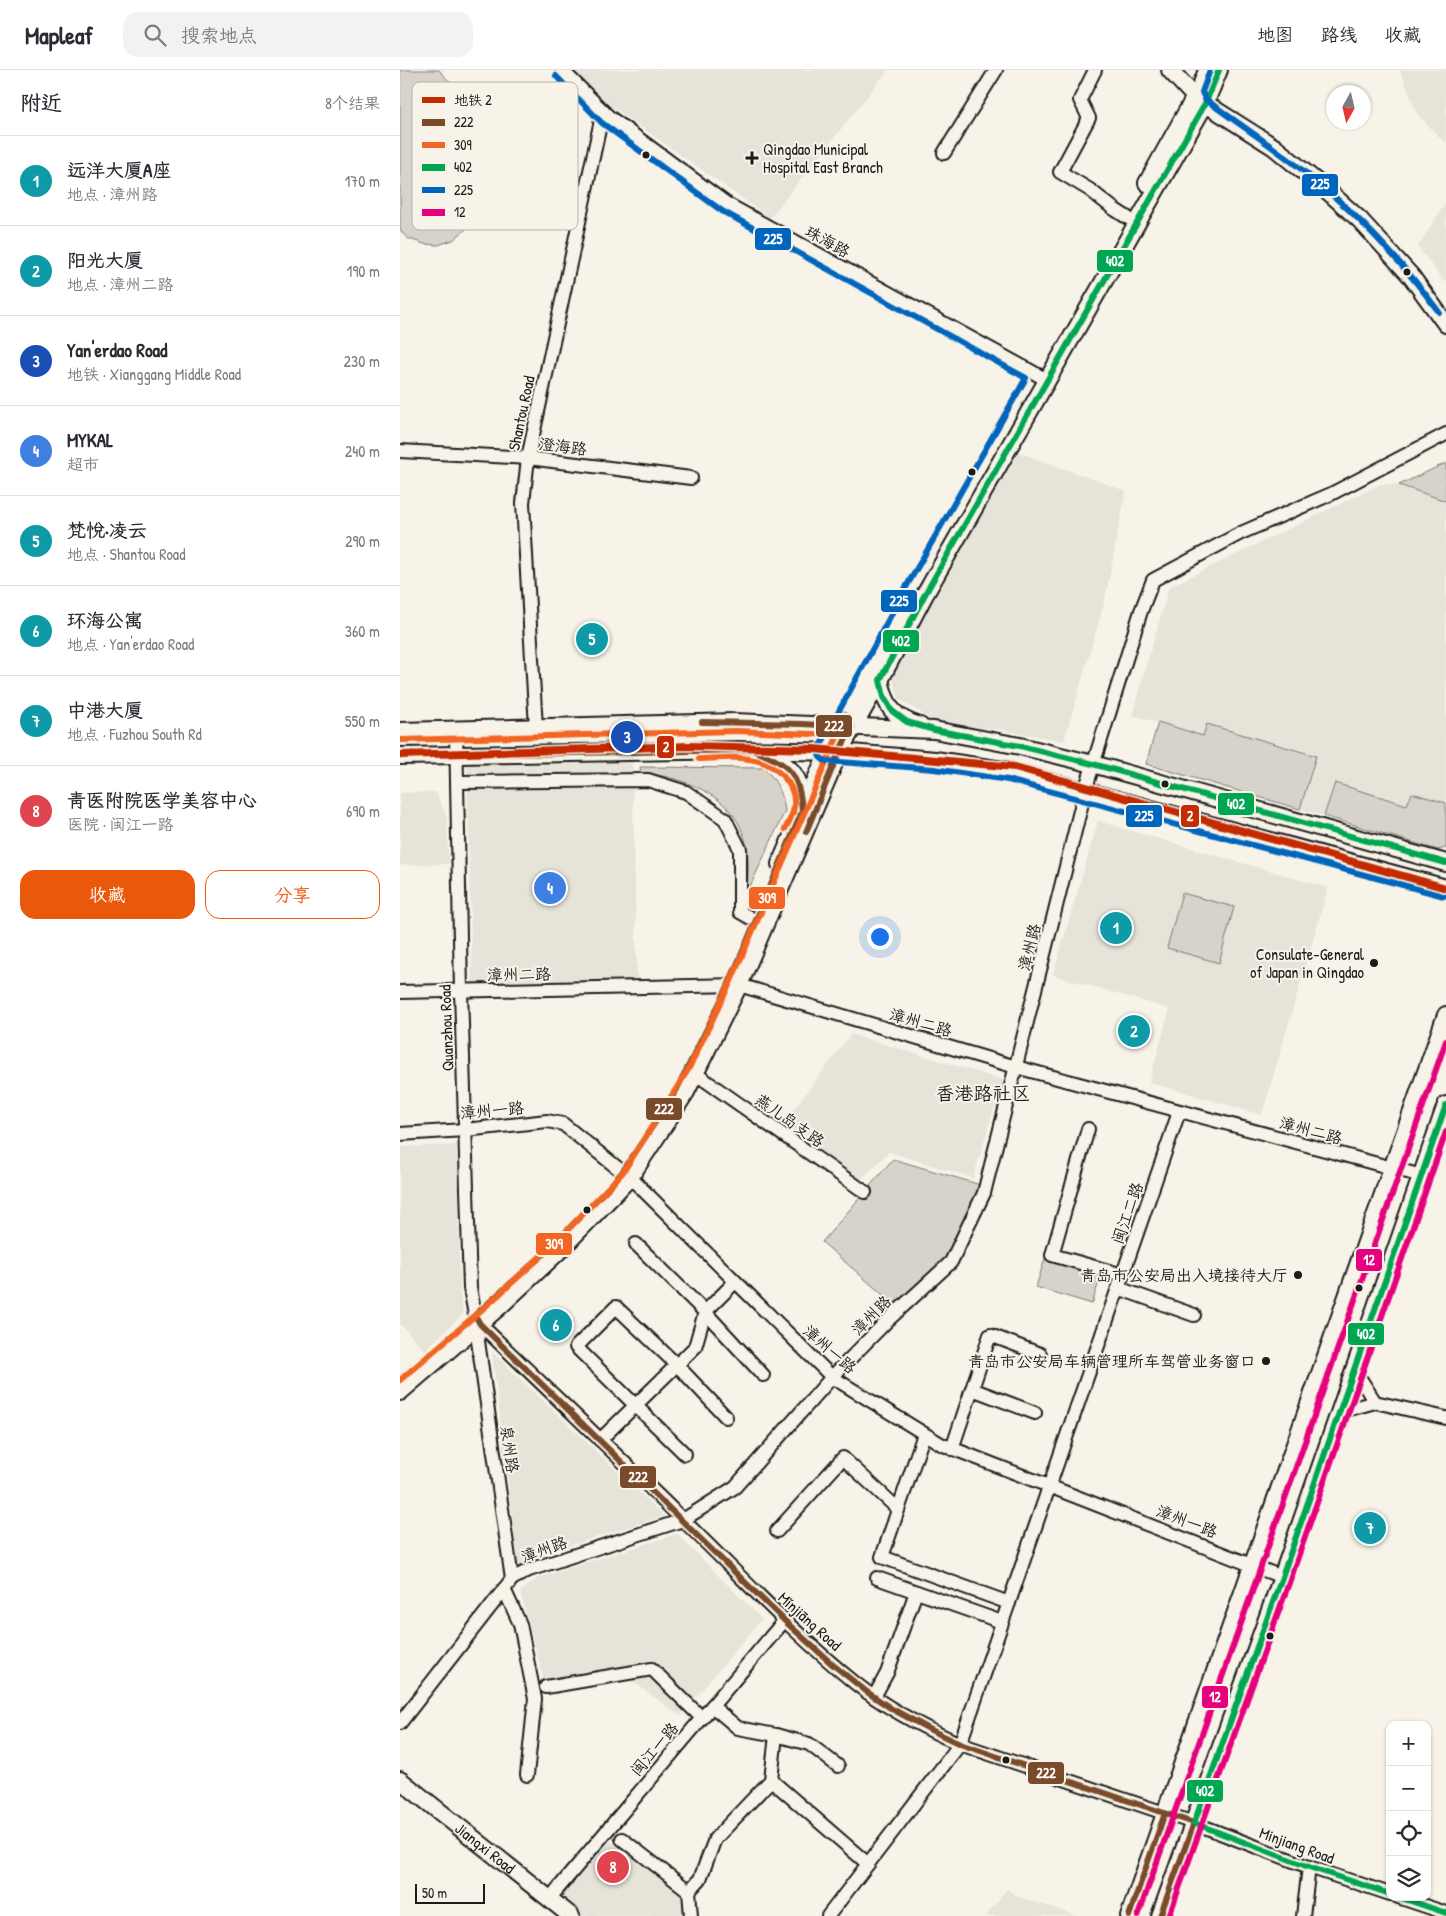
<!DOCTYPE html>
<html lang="zh">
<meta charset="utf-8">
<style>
:root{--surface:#fff;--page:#f2f2f3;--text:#2b2b33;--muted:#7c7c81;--line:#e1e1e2;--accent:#ea580c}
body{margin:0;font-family:"Patrick Hand","LXGW WenKai TC",sans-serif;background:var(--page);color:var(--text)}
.controls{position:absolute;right:15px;bottom:15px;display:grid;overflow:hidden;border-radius:10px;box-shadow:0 1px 4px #0004}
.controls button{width:45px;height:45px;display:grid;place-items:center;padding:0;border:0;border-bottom:1px solid var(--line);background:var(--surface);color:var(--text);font:25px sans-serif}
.compass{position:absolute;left:926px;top:15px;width:45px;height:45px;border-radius:50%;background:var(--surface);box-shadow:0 1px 4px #0004;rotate:188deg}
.scale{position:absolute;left:15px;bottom:12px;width:70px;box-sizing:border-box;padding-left:5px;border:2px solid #1c1c1c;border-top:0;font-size:14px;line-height:18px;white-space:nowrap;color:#1c1c1c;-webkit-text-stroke:4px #f7f3e8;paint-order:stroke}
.you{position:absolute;left:479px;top:866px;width:18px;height:18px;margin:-12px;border:4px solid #fff;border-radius:50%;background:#1a73e8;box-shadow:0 0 0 8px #1a73e833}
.badge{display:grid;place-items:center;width:32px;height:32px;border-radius:50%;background:var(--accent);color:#fff;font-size:16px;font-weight:700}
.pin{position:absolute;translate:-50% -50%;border:2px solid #fff;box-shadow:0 1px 5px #0006}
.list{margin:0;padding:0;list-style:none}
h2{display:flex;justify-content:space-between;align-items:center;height:65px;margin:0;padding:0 20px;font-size:21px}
h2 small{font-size:16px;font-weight:400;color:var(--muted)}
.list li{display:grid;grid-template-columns:32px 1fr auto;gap:15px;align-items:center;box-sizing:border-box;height:90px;padding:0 20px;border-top:1px solid var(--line)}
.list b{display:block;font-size:19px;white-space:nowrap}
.list p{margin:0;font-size:16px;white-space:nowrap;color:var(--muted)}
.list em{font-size:16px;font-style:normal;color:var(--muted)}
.actions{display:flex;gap:10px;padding:15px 20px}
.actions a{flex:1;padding:11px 0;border:1px solid var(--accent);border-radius:15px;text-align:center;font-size:18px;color:var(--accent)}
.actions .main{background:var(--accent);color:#fff}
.icon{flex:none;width:28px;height:28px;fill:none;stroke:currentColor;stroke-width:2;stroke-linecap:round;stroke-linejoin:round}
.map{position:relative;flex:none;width:1046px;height:1846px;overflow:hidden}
header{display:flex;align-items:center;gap:30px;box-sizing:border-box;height:70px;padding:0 25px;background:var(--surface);border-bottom:1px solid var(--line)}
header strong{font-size:24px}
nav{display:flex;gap:28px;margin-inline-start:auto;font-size:18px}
.search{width:350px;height:45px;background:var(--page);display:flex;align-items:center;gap:12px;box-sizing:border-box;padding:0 18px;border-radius:15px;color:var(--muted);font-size:19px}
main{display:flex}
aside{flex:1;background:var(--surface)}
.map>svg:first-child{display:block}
</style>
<header>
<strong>Mapleaf</strong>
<div class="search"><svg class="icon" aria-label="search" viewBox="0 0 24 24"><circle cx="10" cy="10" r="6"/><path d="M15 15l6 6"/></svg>搜索地点</div>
<nav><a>地图</a><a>路线</a><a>收藏</a></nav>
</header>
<main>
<aside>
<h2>附近<small>8个结果</small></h2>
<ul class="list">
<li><span class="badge" style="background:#0f9aa8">1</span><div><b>远洋大厦A座</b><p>地点 · 漳州路</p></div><em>170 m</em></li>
<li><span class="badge" style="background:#0f9aa8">2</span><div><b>阳光大厦</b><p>地点 · 漳州二路</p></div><em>190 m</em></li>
<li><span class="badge" style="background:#1a4fb4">3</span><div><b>Yan'erdao Road</b><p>地铁 · Xianggang Middle Road</p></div><em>230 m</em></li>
<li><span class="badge" style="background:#3f7fe0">4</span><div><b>MYKAL</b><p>超市</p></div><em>240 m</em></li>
<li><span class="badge" style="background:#0f9aa8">5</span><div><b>梵悦·凌云</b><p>地点 · Shantou Road</p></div><em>290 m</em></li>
<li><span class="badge" style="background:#0f9aa8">6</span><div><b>环海公寓</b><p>地点 · Yan'erdao Road</p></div><em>360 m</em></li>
<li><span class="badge" style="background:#0f9aa8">7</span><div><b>中港大厦</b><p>地点 · Fuzhou South Rd</p></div><em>550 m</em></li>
<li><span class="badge" style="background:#e0444e">8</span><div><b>青医附院医学美容中心</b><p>医院 · 闽江一路</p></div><em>690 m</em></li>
</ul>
<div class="actions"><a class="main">收藏</a><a>分享</a></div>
</aside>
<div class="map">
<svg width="1046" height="1846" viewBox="0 0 1046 1846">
<rect width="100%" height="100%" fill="#f7f3e8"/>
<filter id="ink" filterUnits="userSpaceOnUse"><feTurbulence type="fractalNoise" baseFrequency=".02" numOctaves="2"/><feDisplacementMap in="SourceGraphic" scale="10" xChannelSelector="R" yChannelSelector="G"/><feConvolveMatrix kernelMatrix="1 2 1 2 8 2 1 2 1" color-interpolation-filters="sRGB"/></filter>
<g filter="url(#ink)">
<!-- built -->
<g fill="#e6e3d9">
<path d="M172,0H488L370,148L201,29Z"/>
<path d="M1000,0H1046V74L1018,45Z"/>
<path d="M1046,132V214L1018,177Z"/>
<path d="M615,381L726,421L704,534L664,671L602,660L536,653L499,629L490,600Z"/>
<path d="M981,414L999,415L1046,431V733L1012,723L1007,736L935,713L924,746L900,739L916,686L807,654L804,666L732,645L769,517Z"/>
<path d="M232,691L237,910L72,913L67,694Z"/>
<path d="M36,722L47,748L49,794L0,795V723Z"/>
<path d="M698,751L928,818L862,1045L749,1012L770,939L653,905Z"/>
<path d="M451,964L603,1010L573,1108L489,1082L458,1112L378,1060Z"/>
<path d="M57,1075L60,1222L63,1244L25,1280L0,1254V1077Z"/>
<path d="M92,1282L264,1446L130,1488L118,1495Z"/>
<path d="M277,1464L362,1549L280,1646L221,1603L146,1617L120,1522L138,1508Z"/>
<path d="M206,1768L283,1826L284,1846H181L158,1827Z"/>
<path d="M607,1819L616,1826L677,1846H586Z"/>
</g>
<!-- green -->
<g fill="#d7d3cb" stroke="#7a7874">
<path d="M0,0H39L85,52L87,70L73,139L67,158L53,170L38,175L24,174L7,168L0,160Z"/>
<path d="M1046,393V431L999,415Z"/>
<path d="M758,652L803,666L807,654L916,686L900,739L746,694Z"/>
<path d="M240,697L364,698C377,711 383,723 385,741L347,823C348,805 350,783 344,766C331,724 281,706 241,703Z"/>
<path d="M935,713L1007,735L1012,723L1046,733V778L1038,780L924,746Z"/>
<path d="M782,823L834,837L819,893L767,878Z"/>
<path d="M493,1089L581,1115L546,1190L496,1236L422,1172Z"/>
<path d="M646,1185L702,1202L692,1234L636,1217Z"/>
</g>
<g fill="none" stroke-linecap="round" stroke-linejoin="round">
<!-- minor casing -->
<g stroke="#1c1c1c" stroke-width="16">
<g id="minor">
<path d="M162,0L208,46L327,134L647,310"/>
<path d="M695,0L680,30L689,48L660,102L690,120L714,139L728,148"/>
<path d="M544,83L596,0"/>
<path d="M0,381L128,388L291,408"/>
<path d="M136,658L123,433L128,388L203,41"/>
<path d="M56,660L61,921L70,1218L75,1245L80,1254L78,1271L112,1509"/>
<path d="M57,712L248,710L286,722L325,749L340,779V842L356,851"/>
<path d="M0,922L339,915L616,997L1022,1106"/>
<path d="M296,1004L465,1122"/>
<path d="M688,1059L652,1185L723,1205"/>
<path d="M0,1064L65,1060L147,1051L163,1054L235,1112L432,1307L541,1374L882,1507"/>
<path d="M236,1174L305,1242L363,1305"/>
<path d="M718,1218L794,1245"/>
<path d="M80,1254C147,1319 215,1383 282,1449C339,1504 393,1563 455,1613C486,1638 524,1658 560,1674L794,1753L909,1797L990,1824"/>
<path d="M954,1299L975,1332L1046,1348"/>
<path d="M572,1319L635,1343"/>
<path d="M939,1342L975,1332"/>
<path d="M524,1364L482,1487L609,1533"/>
<path d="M200,1370L295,1277L305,1242L335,1212"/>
<path d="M552,1379L590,1265L640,1284"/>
<path d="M285,1384L176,1277L216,1237L277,1295L326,1347"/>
<path d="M377,1461L443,1388L498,1439"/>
<path d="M477,1508L602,1552"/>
<path d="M104,1519L120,1554L135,1629L127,1705"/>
<path d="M146,1617L252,1599L302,1648"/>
<path d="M474,1627L487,1603L516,1522"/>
<path d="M312,1636L338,1658L376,1665"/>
<path d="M0,1653L112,1509L129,1500L283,1450L335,1417L432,1307L488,1250L551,1192L584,1123L685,721L741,541L753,510L841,463L931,424L1046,364"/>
<path d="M371,1710L376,1665L409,1674L438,1696"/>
<path d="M222,1769L289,1821"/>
<path d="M998,1827L1046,1843"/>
<path d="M150,1828L384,1551"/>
<path d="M291,1846L289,1821L300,1809L315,1769L371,1710L468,1794"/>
<path d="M428,1846L560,1674L779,1042"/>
<path d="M903,1846L909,1797"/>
</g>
</g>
<!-- major casing -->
<g stroke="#1c1c1c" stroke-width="20">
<g id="major">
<path d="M770,0L795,27L874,77L930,123L960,150L1011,206L1046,254"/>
<path d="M747,113L801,16L807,0"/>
<path d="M480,610C486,637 493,648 520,656"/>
<path d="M451,637L502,545"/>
<path d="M0,661L335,652L534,660L620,676L693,694L1046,793"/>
<path d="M361,683C391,694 402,706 402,738"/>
<path d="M0,686L338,680L439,682L535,690L610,701L1046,818"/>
<path d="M380,794L432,672"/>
<path d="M0,1322L99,1237L159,1181L217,1121L230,1107L286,1022L339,915L439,682L480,610L524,526L805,34L819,0"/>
<path id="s1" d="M0,1710L171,1846"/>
<path d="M729,1846L1046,945"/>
<path d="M760,1846L882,1507L1046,1035"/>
</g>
</g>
<!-- minor -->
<use href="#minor" stroke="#f7f3e8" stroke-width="12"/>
<!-- major -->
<use href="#major" stroke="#f7f3e8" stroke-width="16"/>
<!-- bus-1 casing -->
<g stroke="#f7f3e8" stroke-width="10">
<g id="bus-1">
<path d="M302,652L403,654L452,657L439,682L406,762"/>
<path d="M0,686L352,680C388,693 400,702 402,742L328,916L277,1019L223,1101L211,1115L147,1181L75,1245L80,1254L388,1554L432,1594L467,1622L492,1639L533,1661L560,1674L794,1753L760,1846"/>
<path d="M729,1846L765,1743"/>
</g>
</g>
<!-- bus-2 casing -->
<g stroke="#f7f3e8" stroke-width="10">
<g id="bus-2">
<path d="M299,689C316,689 333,686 349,689C374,692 400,714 393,742C391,748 388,754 385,759"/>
<path d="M0,1310L93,1230L153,1175L223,1102L288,1000L331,911L438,665L335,661L0,670"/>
</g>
</g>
<!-- bus-3 casing -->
<g stroke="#f7f3e8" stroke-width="10">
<g id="bus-3">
<path d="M819,0L805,34L524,526L480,610L484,627L492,641L507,652L534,660L620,676L693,694L1046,793"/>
<path d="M990,1824L909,1797L794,1753L882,1507L1046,1035"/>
<path d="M999,1827L1046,1843"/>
</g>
</g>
<!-- bus-4 casing -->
<g stroke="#f7f3e8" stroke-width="10">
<g id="bus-4">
<path d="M810,0L802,22L805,29C837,53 870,74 901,99C954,140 999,188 1039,242"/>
<path d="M156,6L202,53L322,141L626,308L505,519L419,678C417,684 420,689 426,691L534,699L608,710L1044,826"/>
</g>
</g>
<!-- bus-5 casing -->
<g stroke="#f7f3e8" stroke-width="10">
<g id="bus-5">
<path d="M738,1846L1046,971"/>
<path d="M769,1846L890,1510L1046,1062"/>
</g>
</g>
<!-- bus-1 -->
<use href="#bus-1" stroke="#7a4b2a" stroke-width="6"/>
<!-- bus-2 -->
<use href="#bus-2" stroke="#f26522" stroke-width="6"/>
<!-- bus-3 -->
<use href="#bus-3" stroke="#00a651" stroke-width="6"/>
<!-- bus-4 -->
<use href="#bus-4" stroke="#0065bd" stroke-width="6"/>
<!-- bus-5 -->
<use href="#bus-5" stroke="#e5007d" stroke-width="6"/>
<!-- metro-1 casing -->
<g stroke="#f7f3e8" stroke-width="11">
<path id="metro-1" d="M0,685L290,676L414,679L615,697L1046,818"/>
</g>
<!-- metro-1 -->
<use href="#metro-1" stroke="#c42c05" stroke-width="8"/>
</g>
</g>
<!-- markers -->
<g fill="#1c1c1c" stroke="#f7f3e8" stroke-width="2">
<circle cx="246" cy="85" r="4.5"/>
<path d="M349.5 80.5h5v5h5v5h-5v5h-5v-5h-5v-5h5z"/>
<circle cx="1007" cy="202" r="4.5"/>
<circle cx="572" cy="402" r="4.5"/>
<circle cx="765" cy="714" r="4.5"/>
<circle cx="974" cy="893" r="5"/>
<circle cx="187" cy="1140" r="4.5"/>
<circle cx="898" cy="1205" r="5"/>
<circle cx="959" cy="1218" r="4.5"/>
<circle cx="866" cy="1291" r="5"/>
<circle cx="870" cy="1566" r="4.5"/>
<circle cx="606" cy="1690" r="4.5"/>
</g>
<g text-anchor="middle" stroke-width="4" stroke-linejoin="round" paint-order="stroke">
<!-- poi labels -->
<g font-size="16" fill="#1c1c1c" stroke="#f7f3e8" text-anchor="end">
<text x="363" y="85" text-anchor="start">Qingdao Municipal<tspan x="363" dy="18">Hospital East Branch</tspan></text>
<text x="964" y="890">Consulate-General<tspan x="964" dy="18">of Japan in Qingdao</tspan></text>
<text x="888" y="1211">青岛市公安局出入境接待大厅</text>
<text x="856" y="1297">青岛市公安局车辆管理所车驾管业务窗口</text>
</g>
<!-- street labels -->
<g font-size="16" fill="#1c1c1c" stroke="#f7f3e8">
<text transform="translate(428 171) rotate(29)" y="6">珠海路</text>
<text transform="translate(121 343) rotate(-78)" y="6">Shantou Road</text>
<text transform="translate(163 376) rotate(7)" y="6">澄海路</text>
<text transform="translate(629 877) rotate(-76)" y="6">漳州路</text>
<text transform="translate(119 904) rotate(-1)" y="6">漳州二路</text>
<text transform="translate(521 952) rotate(16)" y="6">漳州二路</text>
<text transform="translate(46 958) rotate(-92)" y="6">Quanzhou Road</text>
<text transform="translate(92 1040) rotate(-5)" y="6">漳州一路</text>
<text transform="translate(390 1050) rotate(35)" y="6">燕儿岛支路</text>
<text transform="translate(911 1060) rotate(15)" y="6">漳州二路</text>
<text transform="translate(727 1143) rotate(-71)" y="6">闽江二路</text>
<text transform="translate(471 1245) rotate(-45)" y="6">漳州路</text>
<text transform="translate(430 1279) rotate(41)" y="6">漳州一路</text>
<text transform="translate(110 1379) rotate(82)" y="6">泉州路</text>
<text transform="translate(787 1451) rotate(21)" y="6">漳州一路</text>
<text transform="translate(144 1479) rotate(-20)" y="6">漳州路</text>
<text transform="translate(410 1551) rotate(42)" y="6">Mǐnjiāng Road</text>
<text transform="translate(254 1679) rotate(-50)" y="6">闽江一路</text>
<text transform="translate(897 1775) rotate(20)" y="6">Minjiang Road</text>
<text dy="6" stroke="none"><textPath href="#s1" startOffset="109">Jiangxi Road</textPath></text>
</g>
<!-- quarter labels -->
<g font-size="19" fill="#1c1c1c" stroke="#f7f3e8">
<text x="583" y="1030">香港路社区</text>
</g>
</g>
<!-- legend -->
<rect x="12" y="12" width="166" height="148" rx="8" fill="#f7f3e8" stroke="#b5b2ab" stroke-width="1"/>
<rect x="22" y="27" width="23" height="6" fill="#c42c05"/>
<rect x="22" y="49" width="23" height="7" fill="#7a4b2a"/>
<rect x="22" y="72" width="23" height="6" fill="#f26522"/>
<rect x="22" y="94" width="23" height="7" fill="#00a651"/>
<rect x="22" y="117" width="23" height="6" fill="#0065bd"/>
<rect x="22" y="139" width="23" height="7" fill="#e5007d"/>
<g font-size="14" fill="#1c1c1c">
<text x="54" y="35">地铁 2</text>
<text x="54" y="57">222</text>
<text x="54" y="80">309</text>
<text x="54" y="102">402</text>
<text x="54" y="125">225</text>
<text x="54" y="147">12</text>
</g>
<g stroke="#f7f3e8" stroke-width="2">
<rect x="901" y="103" width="38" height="24" rx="5" fill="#0065bd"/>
<rect x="354" y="157" width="38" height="24" rx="5" fill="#0065bd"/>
<rect x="696" y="179" width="38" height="24" rx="5" fill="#00a651"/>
<rect x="480" y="519" width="38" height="24" rx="5" fill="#0065bd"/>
<rect x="482" y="559" width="38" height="24" rx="5" fill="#00a651"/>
<rect x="415" y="644" width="38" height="24" rx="5" fill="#7a4b2a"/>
<rect x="256" y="665" width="19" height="24" rx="5" fill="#c42c05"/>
<rect x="817" y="722" width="38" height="24" rx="5" fill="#00a651"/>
<rect x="780" y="734" width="20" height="24" rx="5" fill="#c42c05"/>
<rect x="725" y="734" width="38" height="24" rx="5" fill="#0065bd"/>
<rect x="348" y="816" width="38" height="24" rx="5" fill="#f26522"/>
<rect x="245" y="1027" width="38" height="24" rx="5" fill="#7a4b2a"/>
<rect x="135" y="1162" width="38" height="24" rx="5" fill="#f26522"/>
<rect x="955" y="1178" width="28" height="24" rx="5" fill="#e5007d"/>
<rect x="947" y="1252" width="38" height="24" rx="5" fill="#00a651"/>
<rect x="219" y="1395" width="38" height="24" rx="5" fill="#7a4b2a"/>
<rect x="801" y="1615" width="28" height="24" rx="5" fill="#e5007d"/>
<rect x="627" y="1691" width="38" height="24" rx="5" fill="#7a4b2a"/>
<rect x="786" y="1709" width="38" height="24" rx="5" fill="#00a651"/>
</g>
<g font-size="14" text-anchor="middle" font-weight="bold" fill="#fff">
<text x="920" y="119">225</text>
<text x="373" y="174">225</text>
<text x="715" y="196">402</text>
<text x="499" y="536">225</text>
<text x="501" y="576">402</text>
<text x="434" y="661">222</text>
<text x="266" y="682">2</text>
<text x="836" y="739">402</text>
<text x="790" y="751">2</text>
<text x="744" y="751">225</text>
<text x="367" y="833">309</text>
<text x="264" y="1044">222</text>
<text x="154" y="1179">309</text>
<text x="969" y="1195">12</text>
<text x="966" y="1269">402</text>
<text x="238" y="1412">222</text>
<text x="815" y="1632">12</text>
<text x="646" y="1708">222</text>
<text x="805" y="1726">402</text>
</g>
</svg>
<div class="controls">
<button>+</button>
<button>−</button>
<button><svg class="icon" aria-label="locate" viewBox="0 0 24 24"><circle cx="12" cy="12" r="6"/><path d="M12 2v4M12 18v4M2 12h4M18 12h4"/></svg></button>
<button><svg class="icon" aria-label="layers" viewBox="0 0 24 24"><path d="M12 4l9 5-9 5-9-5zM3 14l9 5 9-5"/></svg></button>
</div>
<svg class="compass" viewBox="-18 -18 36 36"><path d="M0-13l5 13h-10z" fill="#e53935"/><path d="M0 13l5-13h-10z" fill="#7c7c81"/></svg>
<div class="scale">50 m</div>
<div class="you"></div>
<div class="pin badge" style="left:716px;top:858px;background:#0f9aa8">1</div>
<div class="pin badge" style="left:734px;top:961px;background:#0f9aa8">2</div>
<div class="pin badge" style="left:227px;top:667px;background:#1a4fb4">3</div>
<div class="pin badge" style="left:150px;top:818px;background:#3f7fe0">4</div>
<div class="pin badge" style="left:192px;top:569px;background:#0f9aa8">5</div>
<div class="pin badge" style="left:156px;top:1255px;background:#0f9aa8">6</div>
<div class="pin badge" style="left:970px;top:1458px;background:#0f9aa8">7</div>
<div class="pin badge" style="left:213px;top:1797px;background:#e0444e">8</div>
</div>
</main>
